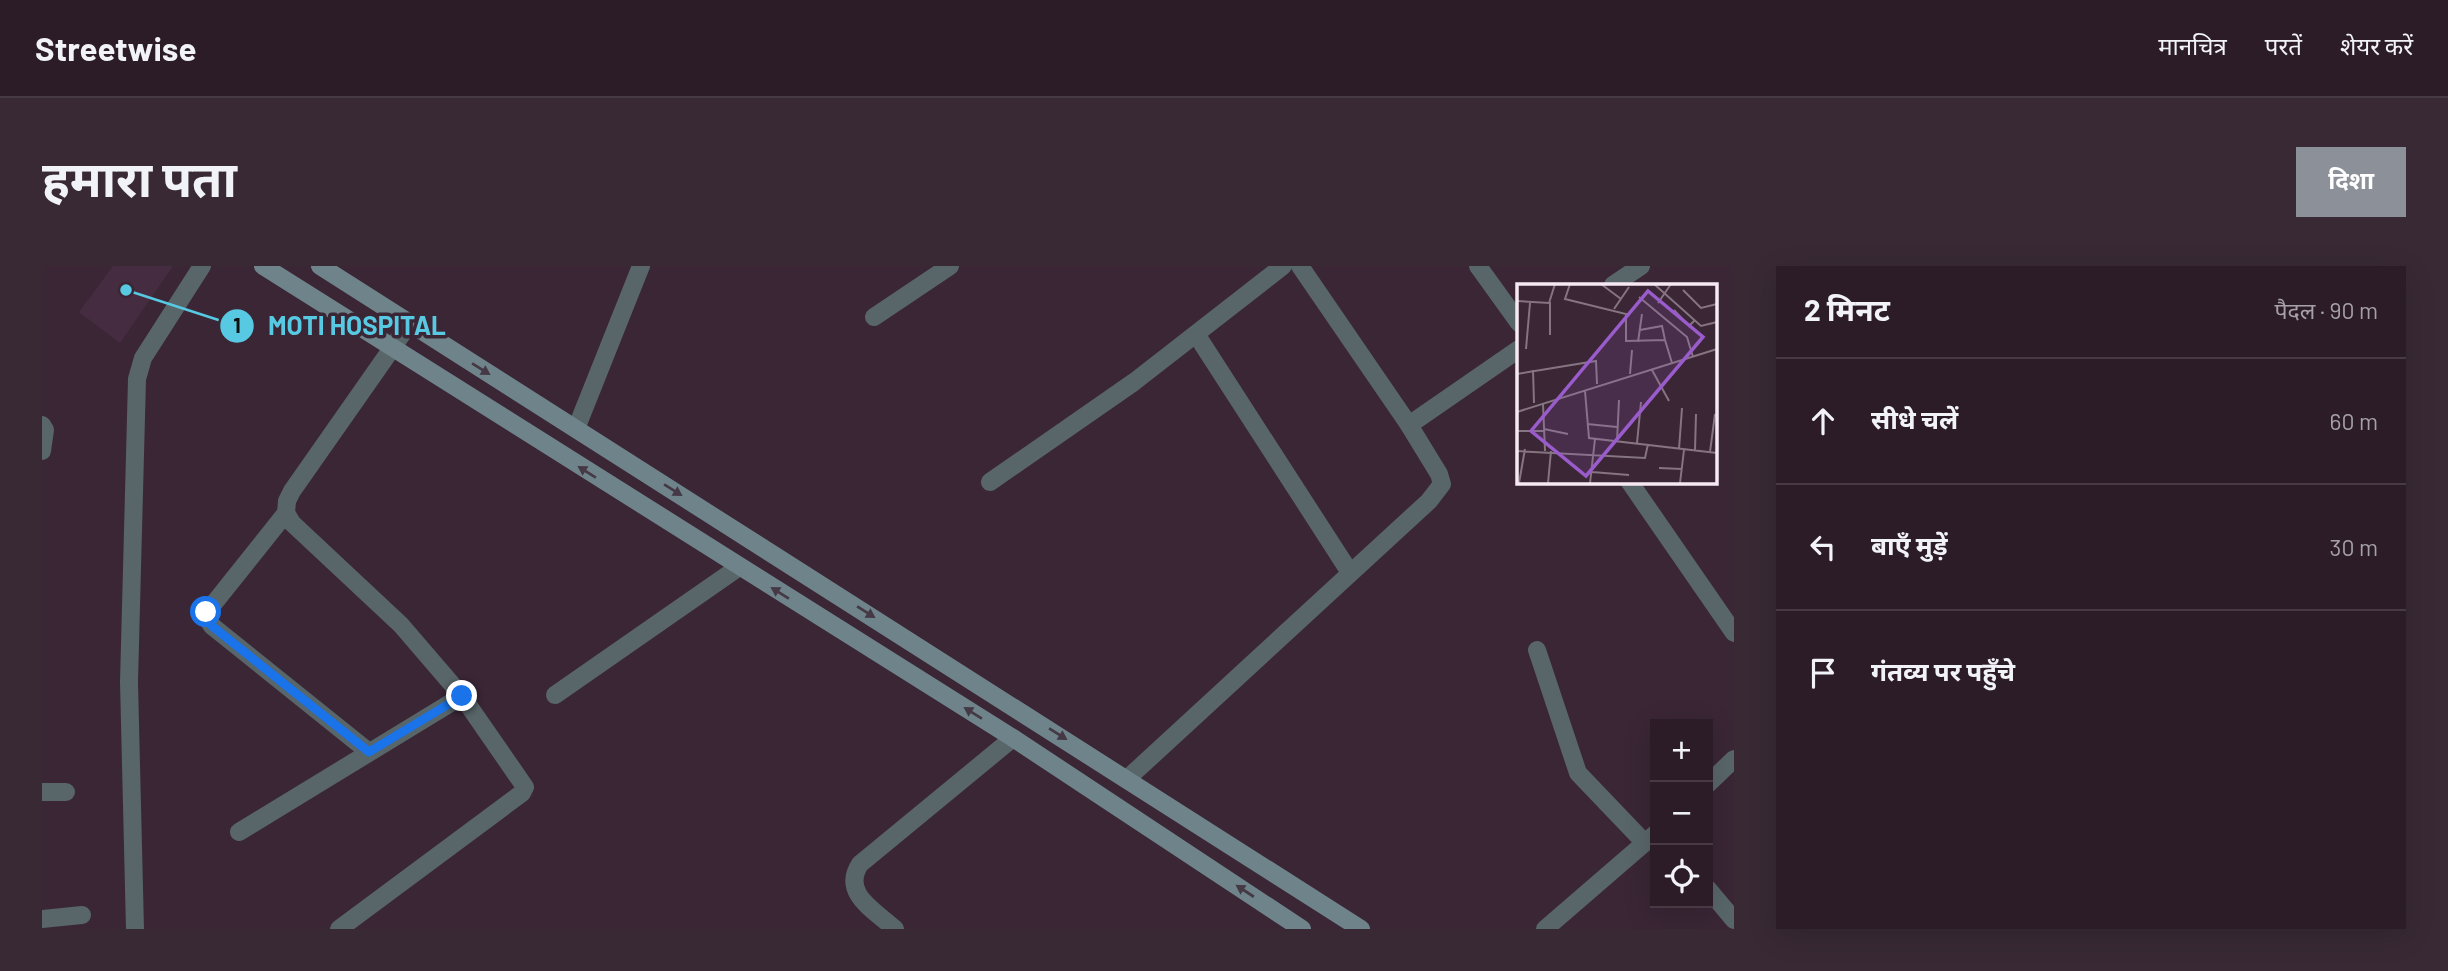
<!DOCTYPE html>
<html lang="hi">
<meta charset="utf-8">
<style>
:root{--surface:#2c1c28;--page:#382934;--text:#f1f3f6;--muted:#a6a1a8;--line:#483a45;--accent:#8c9099}
body{margin:0;font-family:Barlow,"Noto Sans Devanagari",sans-serif;background:var(--page);color:var(--text)}
.controls{position:absolute;right:21px;bottom:21px;display:grid;overflow:hidden;border-radius:0px;box-shadow:0 7px 28px #0002}
.controls button{width:63px;height:63px;display:grid;place-items:center;padding:0;border:0;border-bottom:2px solid var(--line);background:var(--surface);color:var(--text);font:35px sans-serif}
.stop{position:absolute;width:21px;height:21px;margin:-16px;border:5px solid #1a73e8;border-radius:50%;background:#fff}
.stop.end{background:#1a73e8;border-color:#fff;box-shadow:0 2px 7px #0008}
.list{margin:0;padding:0;list-style:none}
h2{display:flex;justify-content:space-between;align-items:center;height:91px;margin:0;padding:0 28px;font-size:30px}
h2 small{font-size:23px;font-weight:400;color:var(--muted)}
.list li{display:grid;grid-template-columns:46px 1fr auto;gap:21px;align-items:center;box-sizing:border-box;height:126px;padding:0 28px;border-top:2px solid var(--line)}
.list b{display:block;font-size:26px;white-space:nowrap}
.list em{font-size:23px;font-style:normal;color:var(--muted)}
.icon{flex:none;width:38px;height:38px;fill:none;stroke:currentColor;stroke-width:2;stroke-linecap:round;stroke-linejoin:round}
.map{position:relative;flex:none;width:1692px;height:663px;overflow:hidden;border-radius:0px}
header{display:flex;align-items:center;gap:42px;box-sizing:border-box;height:98px;padding:0 35px;background:var(--surface);border-bottom:2px solid var(--line)}
header strong{font-size:33px}
nav{display:flex;gap:38px;margin-inline-start:auto;font-size:24px}
.intro{display:flex;align-items:center;justify-content:space-between;box-sizing:border-box;height:168px;padding:0 42px}
h1{margin:0;font-size:49px}
.button{padding:18px 32px;border-radius:0px;background:var(--accent);color:#fff;font-size:24px;font-weight:700}
main{display:flex;gap:42px;padding:0 42px}
aside{flex:1;background:var(--surface);border-radius:0px;box-shadow:0 7px 28px #0002}
.map>svg:first-child{display:block}
</style>
<header>
<strong>Streetwise</strong>
<nav><a>मानचित्र</a><a>परतें</a><a>शेयर करें</a></nav>
</header>
<div class="intro"><h1>हमारा पता</h1><a class="button">दिशा</a></div>
<main>
<div class="map">
<svg width="1692" height="663" viewBox="0 0 1692 663">
<rect width="100%" height="100%" fill="#3a2635"/>
<!-- built -->
<path fill="#462c40" d="M71,0H131L78,77L37,46Z"/>
<g fill="none" stroke-linecap="round" stroke-linejoin="round">
<!-- street -->
<g stroke="#586569" stroke-width="18">
<path d="M1436,0L1477,57"/>
<path d="M1571,19L1599,0"/>
<path d="M832,51L908,0"/>
<path d="M1154,68L1307,305"/>
<path d="M0,159L3,164L0,185"/>
<path d="M1367,159L1477,83"/>
<path d="M534,163L599,0"/>
<path d="M1587,215L1692,367"/>
<path d="M948,216L1092,116L1241,0"/>
<path d="M244,247L165,346L164,351L170,360L327,486"/>
<path d="M1495,384L1536,507L1602,576"/>
<path d="M513,429L697,301"/>
<path d="M1086,512L1387,235L1400,218L1397,208L1367,159L1258,0"/>
<path d="M1666,518L1692,493"/>
<path d="M0,526H24"/>
<path d="M197,566L420,430"/>
<path d="M1666,623L1692,654"/>
<path d="M0,653L40,649"/>
<path d="M93,663L87,416L95,113L101,92L160,0"/>
<path d="M297,663L480,527L483,521L420,430L359,359L250,257L244,247L245,235L250,225L367,58"/>
<path d="M853,663C832,644 799,627 818,598L971,472"/>
<path d="M1503,663L1613,568"/>
</g>
<!-- secondary -->
<g stroke="#6f848a" stroke-width="18">
<path d="M221,0L971,472L1260,663"/>
<path d="M278,0L1319,663"/>
</g>
</g>
<!-- one-way arrows -->
<defs><path id="oneway-solid" d="M-6-.8H1V-3.2L6.5 0L1 3.2V.8H-6Z" transform="scale(1.75)"/></defs>
<g fill="#453946">
<use href="#oneway-solid" transform="translate(439 103) rotate(32)"/>
<use href="#oneway-solid" transform="translate(545 206) rotate(-148)"/>
<use href="#oneway-solid" transform="translate(631 224) rotate(32)"/>
<use href="#oneway-solid" transform="translate(738 327) rotate(-148)"/>
<use href="#oneway-solid" transform="translate(824 346) rotate(32)"/>
<use href="#oneway-solid" transform="translate(931 447) rotate(-148)"/>
<use href="#oneway-solid" transform="translate(1016 468) rotate(32)"/>
<use href="#oneway-solid" transform="translate(1203 625) rotate(-147)"/>
</g>
<g fill="none" stroke-linecap="round" stroke-linejoin="round">
<!-- route -->
<path stroke="#1a73e8" stroke-width="9" d="M164,346V352L170,360L327,486L420,430"/>
</g>
<!-- overview -->
<g transform="translate(1475 18)">
<rect width="200" height="200" fill="#3a2635"/>
<path fill="none" stroke="#867481" stroke-width="2" d="M53,0L48,15L109,30V57L148,56L155,79M84,0L104,15M137,0L184,42L200,38M166,6L184,24L200,20M122,13L170,53L176,73M0,17L32,19L38,0M141,19L154,0M97,25L112,3M157,26L172,42L178,36M123,46L145,42L148,56M33,51V18M121,58L125,30M9,65L13,19M16,86L17,119M135,86L152,117M0,90L79,77L80,100M113,90L115,66M68,107L72,154L200,169M26,120L28,167M0,128L200,65M70,140L100,143M27,145L51,150M1,147H27M100,157L102,116M120,159L124,118M162,165L165,124M178,166L179,130M0,167L128,174L131,160M193,168L198,130M142,184L165,185M75,188L112,191M2,199L8,165M31,199L34,167M73,199L78,155M163,199L167,166"/>
<path fill="#9a5bcc" fill-opacity="0.15" stroke="#9a5bcc" stroke-width="3.5" d="M131,7L186,53L69,192L14,147Z"/>
<rect width="200" height="200" fill="none" stroke="#f7e9f3" stroke-width="3.5"/>
</g>
<!-- callouts -->
<path fill="none" stroke="#58c9e3" stroke-width="2.5" d="M84 24L195 60"/>
<g fill="#58c9e3" stroke="#3a2635" stroke-width="2.5">
<circle cx="84" cy="24" r="7"/>
<circle cx="195" cy="60" r="18"/>
</g>
<g font-size="21" text-anchor="middle" font-weight="bold" fill="#111">
<text x="195" y="67">1</text>
</g>
<g font-size="26" text-anchor="middle" font-weight="bold" fill="#58c9e3" stroke="#3a2635" stroke-width="7" stroke-linejoin="round" paint-order="stroke">
<text x="315" y="69">MOTI HOSPITAL</text>
</g>
</svg>
<div class="controls">
<button>+</button>
<button>−</button>
<button><svg class="icon" aria-label="locate" viewBox="0 0 24 24"><circle cx="12" cy="12" r="6"/><path d="M12 2v4M12 18v4M2 12h4M18 12h4"/></svg></button>
</div>
<div class="stop" style="left:164px;top:346px"></div>
<div class="stop end" style="left:420px;top:430px"></div>
</div>
<aside>
<h2>2 मिनट<small>पैदल · 90 m</small></h2>
<ul class="list">
<li><svg class="icon" aria-label="ahead" viewBox="0 0 24 24"><path d="M12 20V5M6 11l6-6 6 6"/></svg><div><b>सीधे चलें</b></div><em>60 m</em></li>
<li><svg class="icon" aria-label="left" viewBox="0 0 24 24"><path d="M17 20v-9H6M10 6l-5 5 5 5"/></svg><div><b>बाएँ मुड़ें</b></div><em>30 m</em></li>
<li><svg class="icon" aria-label="arrive" viewBox="0 0 24 24"><path d="M6 21V4h12l-3 4 3 4H6"/></svg><div><b>गंतव्य पर पहुँचे</b></div></li>
</ul>
</aside>
</main>
